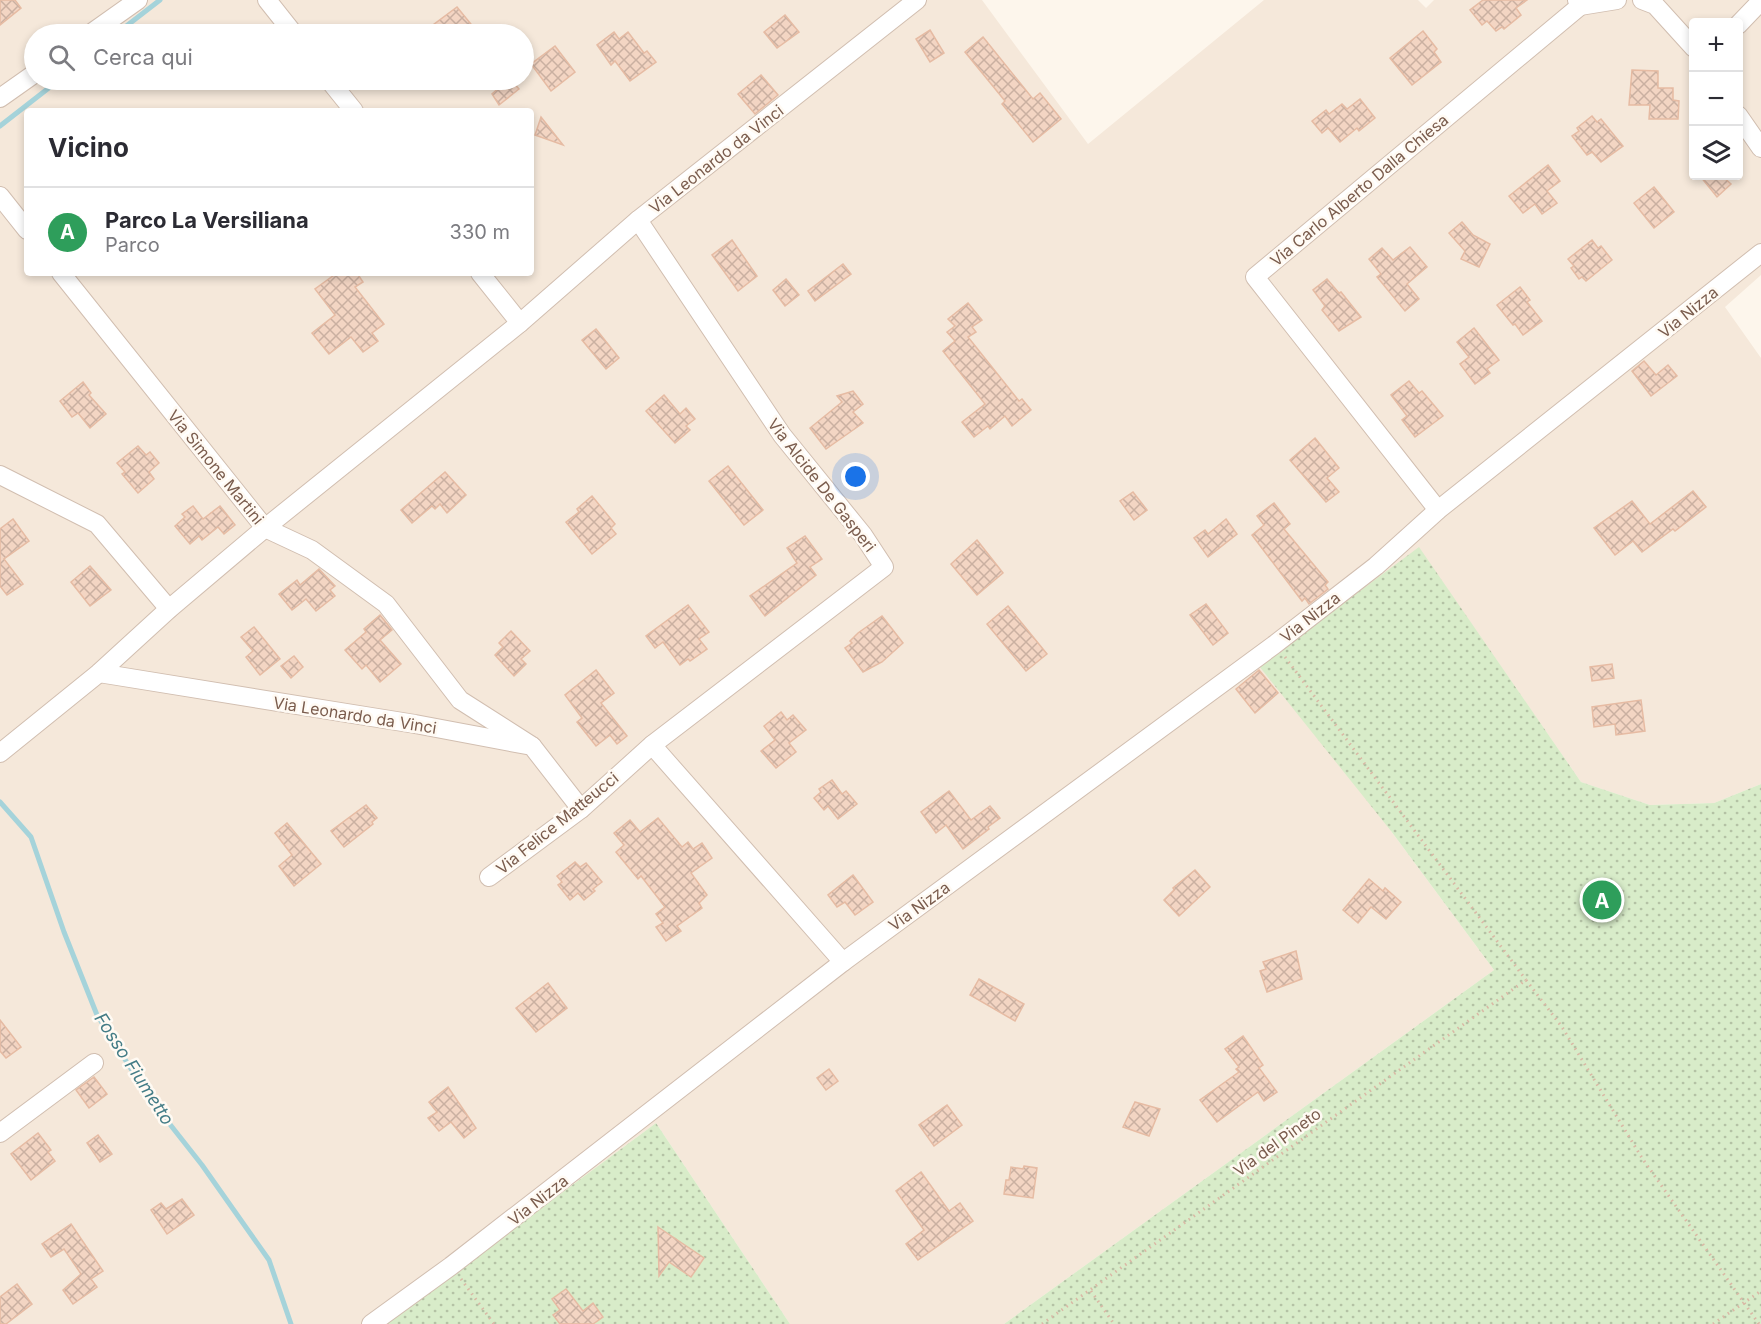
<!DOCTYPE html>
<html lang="it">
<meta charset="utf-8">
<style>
:root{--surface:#fff;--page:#f2f2f3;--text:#2b2b33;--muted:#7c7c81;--line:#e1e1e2;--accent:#e76f51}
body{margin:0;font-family:Inter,sans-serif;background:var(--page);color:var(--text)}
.controls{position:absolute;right:18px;top:18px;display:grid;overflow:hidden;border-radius:6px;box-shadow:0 3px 9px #0003}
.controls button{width:54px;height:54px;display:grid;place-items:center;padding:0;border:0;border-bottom:2px solid var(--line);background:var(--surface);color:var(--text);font:30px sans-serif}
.you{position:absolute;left:856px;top:477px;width:21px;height:21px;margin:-15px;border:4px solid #fff;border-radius:50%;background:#1a73e8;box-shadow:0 0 0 9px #1a73e833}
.badge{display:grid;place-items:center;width:39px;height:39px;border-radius:50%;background:var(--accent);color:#fff;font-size:20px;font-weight:700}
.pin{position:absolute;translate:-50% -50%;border:3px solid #fff;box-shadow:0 2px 6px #0006}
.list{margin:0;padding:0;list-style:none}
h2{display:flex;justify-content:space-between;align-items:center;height:78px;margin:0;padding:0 24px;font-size:26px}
h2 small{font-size:20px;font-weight:400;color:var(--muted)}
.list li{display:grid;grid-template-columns:39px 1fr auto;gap:18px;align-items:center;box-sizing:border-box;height:90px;padding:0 24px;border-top:2px solid var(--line)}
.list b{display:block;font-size:22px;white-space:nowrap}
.list p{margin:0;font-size:20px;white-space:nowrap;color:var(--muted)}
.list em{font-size:20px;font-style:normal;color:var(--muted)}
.icon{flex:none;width:33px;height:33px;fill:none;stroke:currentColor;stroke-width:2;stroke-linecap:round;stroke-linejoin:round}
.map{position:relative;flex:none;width:1761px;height:1324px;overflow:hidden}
.search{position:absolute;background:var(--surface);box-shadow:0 3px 9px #0003;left:24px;top:24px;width:510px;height:66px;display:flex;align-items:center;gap:15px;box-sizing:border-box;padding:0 21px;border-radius:33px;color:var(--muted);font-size:22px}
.panel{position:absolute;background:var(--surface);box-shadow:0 3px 9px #0003;left:24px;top:108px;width:510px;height:168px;border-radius:6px}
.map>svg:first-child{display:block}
</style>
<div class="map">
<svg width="1761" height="1324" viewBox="0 0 1761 1324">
<defs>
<pattern id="grass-dots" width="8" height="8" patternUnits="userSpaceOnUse" patternTransform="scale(1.5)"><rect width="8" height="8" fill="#d8ecc9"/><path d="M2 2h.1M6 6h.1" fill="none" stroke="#b4c2a5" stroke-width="1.8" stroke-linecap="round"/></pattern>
<pattern id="building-cross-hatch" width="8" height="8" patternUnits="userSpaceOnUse" patternTransform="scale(1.5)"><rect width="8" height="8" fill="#f3d5c3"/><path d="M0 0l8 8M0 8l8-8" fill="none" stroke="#cab0a1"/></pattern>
</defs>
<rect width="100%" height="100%" fill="#fdf6ec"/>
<!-- residential -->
<path fill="#f5e8da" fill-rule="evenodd" d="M0,0H982L1088,144L1264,0H1418L1426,8L1434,0H1761V275L1725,307L1761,358V784L1714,803L1650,805L1581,782L1419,548L1391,831L1494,970L1004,1324H790L656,1123L385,1324H0ZM1694,22H1738V176H1694ZM34,34H524V80H34ZM27,111H531V273H27Z"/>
<!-- grass -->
<g fill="url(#grass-dots)">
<path d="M1419,547L1581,782L1650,805L1714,803L1761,784V1324H1004L1494,970L1391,831L1259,666Z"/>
<path d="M656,1123L790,1324H385Z"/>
</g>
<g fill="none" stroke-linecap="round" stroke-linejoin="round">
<!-- stream -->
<g stroke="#a5d3da" stroke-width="5">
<path d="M116,34L160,0"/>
<path d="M0,126L59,80"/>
<path d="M0,802L31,837L64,932L97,1015L150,1099L202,1165L269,1260L291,1324"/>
</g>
</g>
<!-- building -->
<g fill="url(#building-cross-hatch)" stroke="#e6bba3" stroke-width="1.5">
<path d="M0,0H15L21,8L0,25Z"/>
<path d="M1483,0H1527L1516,8L1521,15L1504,29L1502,27L1496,31L1487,21L1482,25L1470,10Z"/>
<path d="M457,7L479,34H440L433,25Z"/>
<path d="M785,15L799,32L777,48L764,32Z"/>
<path d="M930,30L944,53L930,62L916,39Z"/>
<path d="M1423,31L1437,49L1434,52L1441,62L1412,85L1390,58Z"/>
<path d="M614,32L619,39L628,32L644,53L647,51L656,62L630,81L615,61L611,65L597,45Z"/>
<path d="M983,37L1033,99L1040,93L1061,119L1033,142L1002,104L1005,101L965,52Z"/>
<path d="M555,46L575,72L551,91L531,64Z"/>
<path d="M1632,70L1658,71V88H1673V100L1679,101L1678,119H1649L1650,105H1629Z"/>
<path d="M761,75L778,95L755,114L738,94Z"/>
<path d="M493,80H511L519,89L499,105L492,94L500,87Z"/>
<path d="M1360,99L1375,118L1359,131L1357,128L1340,142L1328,128L1322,133L1312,121L1326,110L1329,114L1342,104L1347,109Z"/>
<path d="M1592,116L1597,122L1601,119L1623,146L1601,162L1592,152L1587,155L1572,136L1579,131L1577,128Z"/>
<path d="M541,117L563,145L535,135Z"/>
<path d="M1548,165L1560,181L1547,191L1557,203L1542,214L1535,204L1523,213L1509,196Z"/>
<path d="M1700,176H1722L1731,184L1717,197Z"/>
<path d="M1654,187L1674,212L1654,228L1634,203Z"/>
<path d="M1462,222L1473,235L1490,244L1479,267L1461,259L1465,251L1449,233Z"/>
<path d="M732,240L757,276L738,291L712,255Z"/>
<path d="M1592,240L1598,248L1601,246L1612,260L1586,281L1582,277L1579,279L1571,268L1574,266L1568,259Z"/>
<path d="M1410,247L1427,267L1407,284L1419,299L1405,311L1377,277L1381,274L1369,259L1382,248L1393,260Z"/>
<path d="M843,264L851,274L815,301L808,291Z"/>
<path d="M337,273H357L363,282L355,287L384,324L372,333L378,341L363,352L351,337L329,354L312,333L335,315L315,289Z"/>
<path d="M786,279L799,295L785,306L773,290Z"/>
<path d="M1327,279L1339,293L1341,292L1361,317L1339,331L1322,310L1325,306L1313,290Z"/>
<path d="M1520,287L1530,300L1527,302L1542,321L1523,335L1515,324L1513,325L1497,305Z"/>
<path d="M968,303L982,320L972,327L976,332L968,337L1019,401L1022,399L1031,410L1012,426L1005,416L990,429L988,426L974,437L962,422L985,404L943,351L955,341L947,332L955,326L948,319Z"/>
<path d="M1474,328L1499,360L1487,369L1490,373L1475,384L1460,364L1469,357L1457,342Z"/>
<path d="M596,329L619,358L606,369L582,340Z"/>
<path d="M1644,361L1656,375L1668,365L1677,376L1651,396L1632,371Z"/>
<path d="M1409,381L1419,393L1422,391L1443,416L1415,437L1402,420L1407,416L1391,395Z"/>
<path d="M83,382L91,393L89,395L106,414L90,428L78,413L72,417L60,401Z"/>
<path d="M853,391L863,404L853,412L863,423L826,449L810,428L842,402L837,396Z"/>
<path d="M664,395L680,414L686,408L695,419L686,426L690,430L675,443L646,411Z"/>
<path d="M1315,438L1339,468L1327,478L1339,492L1326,502L1290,460Z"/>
<path d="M138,446L146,455L150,452L159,463L149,472L154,479L138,493L122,474L125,472L117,463Z"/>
<path d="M728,466L763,510L744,525L709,481Z"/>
<path d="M445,472L466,495L447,513L440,504L435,509L432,506L412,523L401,510Z"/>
<path d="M1693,491L1706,507L1675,531L1673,529L1642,552L1633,541L1615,555L1594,528L1632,501L1650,524Z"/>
<path d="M1133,492L1147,510L1134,520L1120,501Z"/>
<path d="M592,496L615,524L611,528L616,534L592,554L566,522L579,512L577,509Z"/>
<path d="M1274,503L1290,524L1284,529L1328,582L1325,585L1328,589L1309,604L1305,598L1302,601L1252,535L1264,525L1257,516Z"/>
<path d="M193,506L203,519L220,506L235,525L224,534L218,527L202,540L199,536L190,544L175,526L185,517L182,514Z"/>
<path d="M13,519L29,541L4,559L23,584L7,595L0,586V529Z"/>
<path d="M1226,519L1237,534L1208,557L1194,538L1205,530L1208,534Z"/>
<path d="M805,536L822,559L810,567L816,575L765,616L750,596L797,563L787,548Z"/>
<path d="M977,540L1003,573L977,595L951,564Z"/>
<path d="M90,566L111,590L90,606L71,582Z"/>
<path d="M319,569L335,586L330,590L335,596L316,611L306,599L292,610L279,594L297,580L300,585Z"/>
<path d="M1206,604L1228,633L1213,645L1190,615Z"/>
<path d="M688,605L709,632L699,639L707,649L690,661L688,659L680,665L663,642L655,648L646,636Z"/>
<path d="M1008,606L1047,654L1026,671L987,624Z"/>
<path d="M380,615L392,630L380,640L401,664L380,682L366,665L362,669L345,650L366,632L364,629Z"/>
<path d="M882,616L903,643L882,662L863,672L845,648L852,643L850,641L858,633Z"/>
<path d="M254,627L280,659L260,675L246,657L253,651L241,637Z"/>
<path d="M511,631L530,651L521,659L526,664L514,676L495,655L503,647L499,643Z"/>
<path d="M294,656L303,667L291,678L281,666Z"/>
<path d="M1612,664L1614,678L1592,681L1590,667Z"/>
<path d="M596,670L614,693L601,703L627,736L617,744L610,735L596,746L577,722L582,718L565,695Z"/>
<path d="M1259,670L1278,693L1255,713L1236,689Z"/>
<path d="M1641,700L1645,731L1616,735L1615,724L1594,727L1592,707Z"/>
<path d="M781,712L787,720L793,715L806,730L789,743L796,752L776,768L761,751L775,740L764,726Z"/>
<path d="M832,780L842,794L846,791L857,804L838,819L828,806L824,810L814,798L821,792L819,789Z"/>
<path d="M949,791L971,820L990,806L1000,818L988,827L989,829L963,849L946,825L936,833L921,812Z"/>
<path d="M366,805L377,818L372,822L373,824L344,847L331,831Z"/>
<path d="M658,818L682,847L688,842L693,849L702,843L712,858L691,873L707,895L699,903L702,908L677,926L681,931L666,941L656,927L663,923L656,914L665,907L641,876L638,879L616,852L624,845L614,833L630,820L640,832Z"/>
<path d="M287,823L321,864L294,886L279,866L292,855L275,833Z"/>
<path d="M575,862L580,867L586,863L602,882L593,889L595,891L584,900L578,893L570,900L558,885L562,882L557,876Z"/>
<path d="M1195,870L1210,887L1179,916L1164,900L1174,890L1173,888Z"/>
<path d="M853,875L873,902L855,915L845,902L837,907L828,895Z"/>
<path d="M1369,879L1383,891L1385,888L1401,902L1386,919L1371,907L1358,923L1343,910Z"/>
<path d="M1296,951L1302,979L1267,992L1260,971L1266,969L1263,962Z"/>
<path d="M979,979L1024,1004L1015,1021L970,995Z"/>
<path d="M548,983L567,1008L536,1032L516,1008Z"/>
<path d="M0,1020L21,1047L6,1058L0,1051Z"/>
<path d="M1243,1036L1263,1065L1259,1068L1277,1092L1264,1101L1258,1092L1217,1122L1200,1100L1239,1072L1236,1069L1239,1067L1225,1049Z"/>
<path d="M829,1069L838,1081L826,1090L817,1078Z"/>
<path d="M94,1077L107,1094L89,1108L76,1090Z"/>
<path d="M448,1087L476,1128L464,1138L451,1122L439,1131L428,1118L437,1112L429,1102Z"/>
<path d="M1135,1102L1160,1109L1149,1136L1123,1127Z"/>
<path d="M947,1105L962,1125L934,1146L919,1125Z"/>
<path d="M38,1133L51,1150L48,1152L55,1161L31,1180L11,1154Z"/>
<path d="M98,1135L112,1154L100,1162L87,1143Z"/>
<path d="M1024,1166L1037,1168L1033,1198L1004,1194L1006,1180H1009L1011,1167L1023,1169Z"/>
<path d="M921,1172L949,1211L960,1203L973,1221L918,1260L906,1244L924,1230L896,1191Z"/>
<path d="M182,1199L194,1215L167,1234L151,1210L161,1203L166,1209Z"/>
<path d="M71,1224L103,1271L91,1279L97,1287L73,1304L63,1290L81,1274L64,1249L51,1257L42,1244Z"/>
<path d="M658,1227L704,1258L691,1277L669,1262L659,1276Z"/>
<path d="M17,1284L32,1304L6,1324H0V1297Z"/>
<path d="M566,1289L583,1311L593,1303L603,1317L593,1324H560L553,1315L560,1310L552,1299Z"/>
</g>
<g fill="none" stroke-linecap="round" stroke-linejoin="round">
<!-- street casing -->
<g stroke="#d1beb0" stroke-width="20">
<g id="street">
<path d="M267,0L294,34"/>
<path d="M1577,0L1580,6L1617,0"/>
<path d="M1642,0L1655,5L1694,48"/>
<path d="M1738,25L1761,1"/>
<path d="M90,34L138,0"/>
<path d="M329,80L354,111"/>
<path d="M0,98L34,74"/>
<path d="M1738,115L1761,148"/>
<path d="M0,196L27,230"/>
<path d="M61,273L265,528L312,550L386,604L460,700L532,746"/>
<path d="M480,273L520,323"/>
<path d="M0,475L97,524L169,609"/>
<path d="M1438,510L1255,277L1580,6"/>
<path d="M99,673L415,724L532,746L581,809"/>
<path d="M0,753L99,673L169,609L265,528L520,323L638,220L917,0"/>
<path d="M489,877L581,809L652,745L884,567L863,535L782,435L638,220"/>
<path d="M843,962L1274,645L1376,566L1438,510L1761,253"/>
<path d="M0,1133L94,1063"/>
<path d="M371,1324L451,1266L843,962L652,745"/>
</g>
</g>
<!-- path -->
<g stroke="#d9b8a5" stroke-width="3" stroke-dasharray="1.5 4.5" stroke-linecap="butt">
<path d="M1285,657L1526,980"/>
<path d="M461,1279L494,1324"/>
<path d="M1091,1291L1114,1324"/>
<path d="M1042,1324L1526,980L1562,1027L1642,1158L1759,1324"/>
<path d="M1713,1324L1761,1291"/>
</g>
<!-- street -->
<use href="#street" stroke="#fff" stroke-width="18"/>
</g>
<g text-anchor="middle" stroke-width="5" stroke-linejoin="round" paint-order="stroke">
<!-- street labels -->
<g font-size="16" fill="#7a5c4d" stroke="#fffaf3">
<text transform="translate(716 159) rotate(-38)" y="6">Via Leonardo da Vinci</text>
<text transform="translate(1359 190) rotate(-40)" y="6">Via Carlo Alberto Dalla Chiesa</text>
<text transform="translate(1688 312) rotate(-39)" y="6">Via Nizza</text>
<text transform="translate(216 467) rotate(51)" y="6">Via Simone Martini</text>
<text transform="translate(822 485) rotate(52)" y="6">Via Alcide De Gasperi</text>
<text transform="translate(1310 617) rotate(-38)" y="6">Via Nizza</text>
<text transform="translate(355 715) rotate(9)" y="6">Via Leonardo da Vinci</text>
<text transform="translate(557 823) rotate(-39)" y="6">Via Felice Matteucci</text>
<text transform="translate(919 906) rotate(-36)" y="6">Via Nizza</text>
<text transform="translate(1277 1142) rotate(-36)" y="6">Via del Pineto</text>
<text transform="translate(538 1200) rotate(-38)" y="6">Via Nizza</text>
</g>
<!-- water labels -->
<g font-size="18" font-style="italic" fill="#437c86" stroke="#fffaf3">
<text transform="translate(134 1069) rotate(57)" y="6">Fosso Fiumetto</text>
</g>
</g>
</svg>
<div class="controls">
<button>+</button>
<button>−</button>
<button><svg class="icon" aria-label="layers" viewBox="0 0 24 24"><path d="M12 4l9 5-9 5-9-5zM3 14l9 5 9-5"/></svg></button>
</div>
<div class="you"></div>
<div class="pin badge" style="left:1602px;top:900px;background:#2e9e5b">A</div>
<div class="search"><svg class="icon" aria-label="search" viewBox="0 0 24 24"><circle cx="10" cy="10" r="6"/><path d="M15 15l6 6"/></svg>Cerca qui</div>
<section class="panel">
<h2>Vicino<small></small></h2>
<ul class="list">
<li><span class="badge" style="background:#2e9e5b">A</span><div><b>Parco La Versiliana</b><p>Parco</p></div><em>330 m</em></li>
</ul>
</section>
</div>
